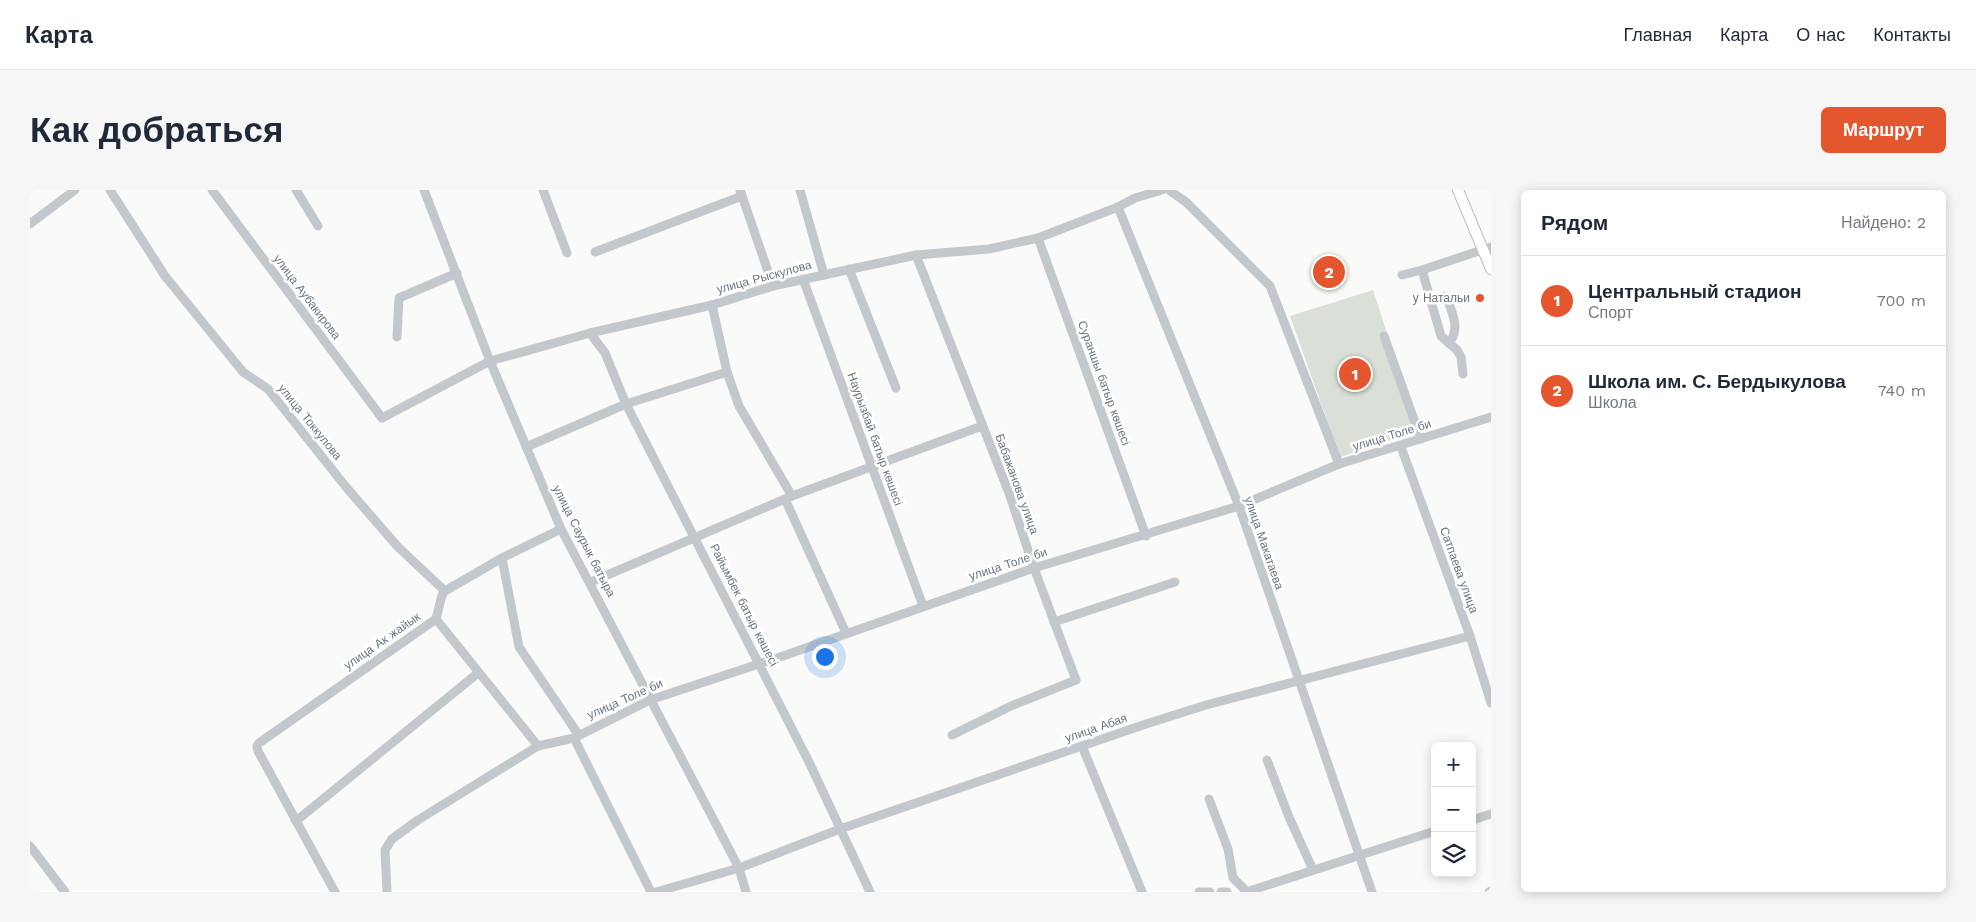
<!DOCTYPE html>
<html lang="ru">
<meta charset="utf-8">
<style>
:root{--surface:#fff;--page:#f6f6f7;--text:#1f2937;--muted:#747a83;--line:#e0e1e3;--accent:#e4572e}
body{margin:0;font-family:"Work Sans",sans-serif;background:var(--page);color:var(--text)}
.controls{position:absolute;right:15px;bottom:15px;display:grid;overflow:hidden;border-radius:8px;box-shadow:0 2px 12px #0003}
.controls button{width:45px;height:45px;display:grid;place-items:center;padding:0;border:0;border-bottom:1px solid var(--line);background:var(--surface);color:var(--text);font:25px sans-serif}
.you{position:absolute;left:794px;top:466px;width:18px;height:18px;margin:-12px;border:4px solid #fff;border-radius:50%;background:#1a73e8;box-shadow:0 0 0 8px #1a73e833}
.badge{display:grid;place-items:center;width:32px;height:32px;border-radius:50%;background:var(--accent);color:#fff;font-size:16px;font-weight:700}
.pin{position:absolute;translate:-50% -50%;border:2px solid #fff;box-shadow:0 1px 5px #0006}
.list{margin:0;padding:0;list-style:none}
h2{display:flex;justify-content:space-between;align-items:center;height:65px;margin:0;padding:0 20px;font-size:21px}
h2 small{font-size:16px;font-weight:400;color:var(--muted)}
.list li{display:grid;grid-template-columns:32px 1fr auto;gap:15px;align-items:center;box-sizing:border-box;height:90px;padding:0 20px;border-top:1px solid var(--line)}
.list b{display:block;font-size:19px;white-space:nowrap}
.list p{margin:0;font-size:16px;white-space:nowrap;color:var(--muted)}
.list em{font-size:16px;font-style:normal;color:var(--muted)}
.icon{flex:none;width:28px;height:28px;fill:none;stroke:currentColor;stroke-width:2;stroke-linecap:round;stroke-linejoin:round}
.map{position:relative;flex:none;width:1461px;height:702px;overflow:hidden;border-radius:8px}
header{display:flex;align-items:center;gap:30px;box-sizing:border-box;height:70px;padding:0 25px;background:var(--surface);border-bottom:1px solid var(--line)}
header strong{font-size:24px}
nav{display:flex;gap:28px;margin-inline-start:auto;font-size:18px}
.intro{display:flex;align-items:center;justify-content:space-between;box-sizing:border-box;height:120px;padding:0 30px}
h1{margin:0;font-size:35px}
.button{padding:12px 22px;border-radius:8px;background:var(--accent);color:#fff;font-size:18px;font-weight:700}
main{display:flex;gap:30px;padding:0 30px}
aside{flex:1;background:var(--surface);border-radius:8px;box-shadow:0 2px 12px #0003}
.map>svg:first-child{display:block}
</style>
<header>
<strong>Карта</strong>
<nav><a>Главная</a><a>Карта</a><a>О нас</a><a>Контакты</a></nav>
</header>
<div class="intro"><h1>Как добраться</h1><a class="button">Маршрут</a></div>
<main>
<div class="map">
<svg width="1461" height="702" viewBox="0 0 1461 702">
<rect width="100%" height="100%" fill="#fafaf8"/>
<!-- pitch -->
<path fill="#dadfd7" d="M1343,100L1389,241L1310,267L1260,126Z"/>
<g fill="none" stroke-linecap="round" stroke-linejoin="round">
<!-- major casing -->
<g stroke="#b5babe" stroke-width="12">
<path id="major" d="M1428,0L1461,79"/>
</g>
<!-- minor -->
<g stroke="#c3c8cc" stroke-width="9">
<path d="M80,0L135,86L213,182L238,199L316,297L368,357L415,401"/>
<path d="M182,0L352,228L460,171L560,143L682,115L743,96L886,65L959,59L1008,48L1088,17L1105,8L1132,0"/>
<path d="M266,0L288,36"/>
<path d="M394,0L460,171L531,339L709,678L716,702"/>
<path d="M513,0L537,63"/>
<path d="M710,0L743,96"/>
<path d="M770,0L794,85"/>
<path d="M1139,0L1156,12L1240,96L1309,274"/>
<path d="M1088,17L1209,316L1342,702"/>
<path d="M0,34L45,0"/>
<path d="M1008,48L1116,346"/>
<path d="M565,62L712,6"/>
<path d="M886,65L979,303L1004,378L1046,490L981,516L922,545"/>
<path d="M819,79L866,198"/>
<path d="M1392,80L1411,146L1427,160L1431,167L1433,184"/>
<path d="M1372,85L1392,80L1461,57"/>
<path d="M773,89L893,416"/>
<path d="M1400,110L1414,106L1417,108C1422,123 1431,139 1419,153"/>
<path d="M682,115L697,182L709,216L762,306"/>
<path d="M560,143L575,163L596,214L779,572L840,702"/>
<path d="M1354,146L1391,249"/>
<path d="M367,147L369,108L427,83"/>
<path d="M496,257L596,214L697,182"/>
<path d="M1371,257L1440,446L1461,513"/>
<path d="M755,309L816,443"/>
<path d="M472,368L489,457L548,544"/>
<path d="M561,392L762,306L952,236"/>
<path d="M406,429L508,556"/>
<path d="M1024,432L1145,392"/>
<path d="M544,548L621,702"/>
<path d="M1052,556L1112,702"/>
<path d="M1237,570L1259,627L1283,680"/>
<path d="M1179,609L1198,659L1203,688L1217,702"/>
<path d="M265,630L271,627L448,483"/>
<path d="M1442,630L1461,624"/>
<path d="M0,656L35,702"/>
<path d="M305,702L228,561L227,556L229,553L406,429L412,405L415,401L472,368L531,339"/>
<path d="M357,702L355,660L362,649L388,630L508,556L544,548L620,510L753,466L1004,378L1209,316L1309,274L1461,227"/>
<path d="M626,702L709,678L810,639L1113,535L1176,515L1440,446"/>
<path d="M1169,702H1180"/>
<path d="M1191,702H1197"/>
<path d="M1216,702L1405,641"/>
<path d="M1459,702L1461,701"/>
</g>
<!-- major -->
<use href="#major" stroke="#fff" stroke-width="10"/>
</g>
<!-- markers -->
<circle fill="#e4572e" stroke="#fff" stroke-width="2" cx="1450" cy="108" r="5"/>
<g text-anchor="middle" stroke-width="5" stroke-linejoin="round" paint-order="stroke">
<!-- street labels -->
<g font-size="12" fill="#657683" stroke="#fff">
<text transform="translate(734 87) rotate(-15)" y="4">улица Рыскулова</text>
<text transform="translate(277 107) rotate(53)" y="4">улица Аубакирова</text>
<text transform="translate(1074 193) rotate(70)" y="4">Сураншы батыр көшесі</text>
<text transform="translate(280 232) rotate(51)" y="4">улица Токкулова</text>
<text transform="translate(1362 245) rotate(-17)" y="4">улица Толе би</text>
<text transform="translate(845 249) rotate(70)" y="4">Наурызбай батыр көшесі</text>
<text transform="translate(987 294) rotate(70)" y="4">Бабажанова улица</text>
<text transform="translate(554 351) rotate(63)" y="4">улица Саурык батыра</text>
<text transform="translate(1234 353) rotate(71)" y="4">улица Макатаева</text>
<text transform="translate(978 374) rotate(-18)" y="4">улица Толе би</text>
<text transform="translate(1429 380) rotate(70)" y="4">Сатпаева улица</text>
<text transform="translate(714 415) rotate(63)" y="4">Райымбек батыр көшесі</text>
<text transform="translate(352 451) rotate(-35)" y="4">улица Ак жайык</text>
<text transform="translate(595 509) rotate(-24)" y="4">улица Толе би</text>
<text transform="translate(1066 538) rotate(-19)" y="4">улица Абая</text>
</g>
<!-- poi labels -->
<g font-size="12" fill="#657683" stroke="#fff" text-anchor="end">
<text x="1440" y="112">у Натальи</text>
</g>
</g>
</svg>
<div class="controls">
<button>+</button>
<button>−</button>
<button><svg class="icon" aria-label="layers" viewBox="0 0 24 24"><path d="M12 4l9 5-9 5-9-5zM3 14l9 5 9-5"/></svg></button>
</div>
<div class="you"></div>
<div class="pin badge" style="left:1325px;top:184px">1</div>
<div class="pin badge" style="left:1299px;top:82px">2</div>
</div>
<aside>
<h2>Рядом<small>Найдено: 2</small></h2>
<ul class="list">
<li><span class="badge">1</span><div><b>Центральный стадион</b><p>Спорт</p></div><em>700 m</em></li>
<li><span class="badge">2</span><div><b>Школа им. С. Бердыкулова</b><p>Школа</p></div><em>740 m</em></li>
</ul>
</aside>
</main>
